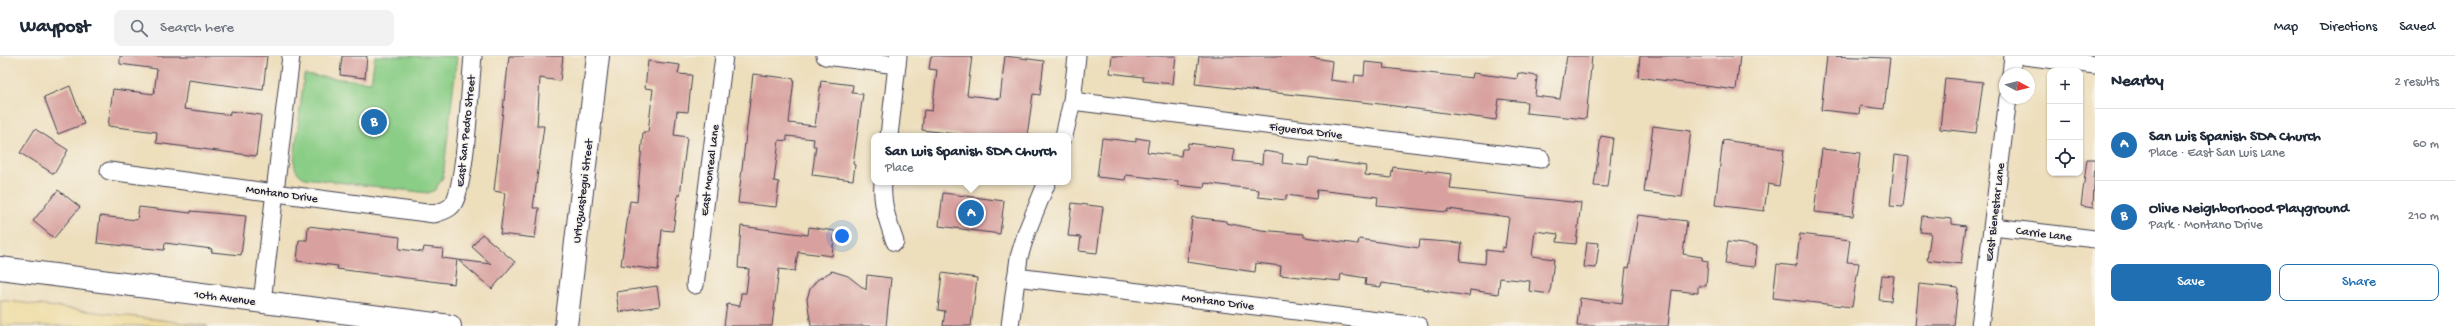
<!DOCTYPE html>
<meta charset="utf-8">
<style>
:root{--surface:#fff;--page:#f2f2f3;--text:#1f2937;--muted:#747a83;--line:#e0e1e3;--accent:#1f6fb2}
body{margin:0;font-family:"Gochi Hand",sans-serif;background:var(--page);color:var(--text)}
.controls{position:absolute;right:12px;top:12px;display:grid;overflow:hidden;border-radius:8px;box-shadow:0 1px 3px #0004}
.controls button{width:36px;height:36px;display:grid;place-items:center;padding:0;border:0;border-bottom:1px solid var(--line);background:var(--surface);color:var(--text);font:20px sans-serif}
.compass{position:absolute;left:1999px;top:12px;width:36px;height:36px;border-radius:50%;background:var(--surface);box-shadow:0 1px 3px #0004;rotate:97deg}
.you{position:absolute;left:842px;top:180px;width:14px;height:14px;margin:-10px;border:3px solid #fff;border-radius:50%;background:#1a73e8;box-shadow:0 0 0 6px #1a73e833}
.badge{display:grid;place-items:center;width:26px;height:26px;border-radius:50%;background:var(--accent);color:#fff;font-size:13px;font-weight:700}
.pin{position:absolute;translate:-50% -50%;border:2px solid #fff;box-shadow:0 1px 4px #0006}
.popup{position:absolute;left:871px;top:77px;width:200px;height:52px;box-sizing:border-box;display:grid;place-content:center;border-radius:8px;background:var(--surface);filter:drop-shadow(0 1px 3px #0005);font-size:13px;white-space:nowrap;color:var(--muted)}
.popup b{font-size:15px;color:var(--text)}
.popup::after{content:'';position:absolute;left:50%;top:100%;margin-left:-8px;border:8px solid transparent;border-top-color:var(--surface)}
.list{margin:0;padding:0;list-style:none}
h2{display:flex;justify-content:space-between;align-items:center;height:52px;margin:0;padding:0 16px;font-size:17px}
h2 small{font-size:13px;font-weight:400;color:var(--muted)}
.list li{display:grid;grid-template-columns:26px 1fr auto;gap:12px;align-items:center;box-sizing:border-box;height:72px;padding:0 16px;border-top:1px solid var(--line)}
.list b{display:block;font-size:15px;white-space:nowrap}
.list p{margin:0;font-size:13px;white-space:nowrap;color:var(--muted)}
.list em{font-size:13px;font-style:normal;color:var(--muted)}
.actions{display:flex;gap:8px;padding:12px 16px}
.actions a{flex:1;padding:9px 0;border:1px solid var(--accent);border-radius:8px;text-align:center;font-size:14px;color:var(--accent)}
.actions .main{background:var(--accent);color:#fff}
.icon{flex:none;width:22px;height:22px;fill:none;stroke:currentColor;stroke-width:2;stroke-linecap:round;stroke-linejoin:round}
.map{position:relative;flex:none;width:2095px;height:270px;overflow:hidden}
header{display:flex;align-items:center;gap:24px;box-sizing:border-box;height:56px;padding:0 20px;background:var(--surface);border-bottom:1px solid var(--line)}
header strong{font-size:19px}
nav{display:flex;gap:22px;margin-inline-start:auto;font-size:14px}
.search{width:280px;height:36px;background:var(--page);display:flex;align-items:center;gap:10px;box-sizing:border-box;padding:0 14px;border-radius:8px;color:var(--muted);font-size:15px}
main{display:flex}
aside{flex:1;background:var(--surface)}
.map>svg:first-child{display:block}
</style>
<header>
<strong>Waypost</strong>
<div class="search"><svg class="icon" aria-label="search" viewBox="0 0 24 24"><circle cx="10" cy="10" r="6"/><path d="M15 15l6 6"/></svg>Search here</div>
<nav><a>Map</a><a>Directions</a><a>Saved</a></nav>
</header>
<main>
<div class="map">
<svg width="2095" height="270" viewBox="0 0 2095 270">
<rect width="100%" height="100%" fill="#f7f3e8"/>
<filter id="ink" filterUnits="userSpaceOnUse"><feTurbulence type="fractalNoise" baseFrequency=".025" numOctaves="2"/><feDisplacementMap in="SourceGraphic" scale="8" xChannelSelector="R" yChannelSelector="G"/><feConvolveMatrix kernelMatrix="1 2 1 2 8 2 1 2 1" color-interpolation-filters="sRGB"/></filter>
<filter id="wash" filterUnits="userSpaceOnUse"><feTurbulence type="fractalNoise" baseFrequency=".012" numOctaves="4" result="noise"/><feDisplacementMap in="SourceGraphic" scale="16" xChannelSelector="R" yChannelSelector="G"/><feGaussianBlur stdDeviation="0.9" result="paint"/><feColorMatrix in="noise" values="0 0 0 0 0 0 0 0 0 0 0 0 0 0 0 0 0 1.4 0 .05"/><feComposite in="paint" operator="in"/></filter>
<g filter="url(#wash)">
<rect width="100%" height="100%" fill="#eddebc"/>
<!-- green -->
<path fill="#8acd86" stroke="#567860" d="M375,0H457L443,121L435,134L428,137L305,122C297,118 295,114 294,105L304,19L371,26Z"/>
<!-- sand -->
<path fill="#eeda9e" stroke="#887e6c" d="M0,244L208,270H0Z"/>
<g id="blocks">
<!-- building -->
<g fill="#d8a19f">
<path d="M120,0H267L263,34L188,24L184,53L230,59V55L261,59L256,100L156,87L157,76L108,70L113,33L154,38L157,13L120,8Z"/>
<path d="M342,0H367L365,22L340,19Z"/>
<path d="M509,0H563L560,25L540,22L537,70H544L533,152H539L535,182L500,178L505,137L494,135Z"/>
<path d="M931,0H972L967,39L1000,43L1005,0L1044,5L1040,39L1033,38L1027,80H971L922,74L924,54L932,55L937,14L929,13Z"/>
<path d="M1112,0H1176L1173,28L1143,25V21L1110,17Z"/>
<path d="M1199,0H1305L1332,5L1330,24L1354,27L1355,19L1364,20L1365,6L1385,8L1384,12L1472,22L1473,17L1517,23L1518,17L1537,20L1535,40L1560,43L1567,0H1592L1586,63L1526,57L1527,46L1499,43L1496,64L1380,48L1195,28Z"/>
<path d="M1640,0H1740L1736,34L1638,21Z"/>
<path d="M1827,0L1890,2L1884,53L1860,50L1859,58L1821,54Z"/>
<path d="M648,5L680,9L678,18L692,19L688,56L677,55L674,79L687,81L680,140L678,139L673,175L662,174L658,214L621,209L630,145L637,146L643,76H648L653,33L645,32Z"/>
<path d="M753,18L794,23L789,67L815,70L821,25L853,29L852,37L863,38L853,108L855,109L853,124L812,119L816,90H813L814,83L787,80V85L779,84L774,125L779,126L776,151L738,147Z"/>
<path d="M1945,22L1983,26L1976,77L1940,73Z"/>
<path d="M70,30L84,68L58,78L44,41Z"/>
<path d="M1653,70L1691,75L1682,141L1644,136Z"/>
<path d="M35,73L68,94L54,118L20,97Z"/>
<path d="M1601,80L1613,82L1607,131L1594,130Z"/>
<path d="M1102,82L1136,86V82L1149,84L1147,96L1181,100L1182,93H1187L1188,87L1235,93L1233,105L1262,108L1263,95L1283,98L1282,107L1308,110L1309,102L1366,110L1365,119L1391,122L1393,111L1452,118L1450,133L1581,147L1576,188L1557,186L1558,178L1535,175L1532,200L1554,203L1550,238L1529,235L1530,225L1500,222L1498,238L1470,234L1469,240L1382,227L1381,231L1365,229L1366,222L1341,218L1340,225L1280,219L1281,210L1256,207L1255,216L1187,206L1192,161L1226,165V167L1261,174L1304,178V181L1358,188L1359,183L1419,192L1420,184L1462,187L1460,205L1485,208L1486,194L1502,196V191L1505,192L1509,161L1448,153L1447,156L1377,149L1378,141L1317,134L1316,143L1286,139V144L1258,141L1259,134L1205,127L1204,132L1178,129V125L1126,119L1125,124L1097,121Z"/>
<path d="M1723,84L1784,93L1779,130L1768,128L1764,155L1715,149Z"/>
<path d="M1822,93L1860,97L1853,160L1814,156Z"/>
<path d="M1895,99L1909,101L1903,151L1890,150Z"/>
<path d="M2087,103H2095L2093,152L2081,150Z"/>
<path d="M58,134L80,151L54,182L33,165Z"/>
<path d="M943,137L1004,145L1000,178L939,170Z"/>
<path d="M1072,147L1103,151L1097,197L1079,195L1081,181L1068,180Z"/>
<path d="M139,151L191,157V155L246,160L241,199L211,196L212,193L165,187L164,194L97,187L100,160L137,164Z"/>
<path d="M1638,159L1687,165L1683,198L1702,201V204L1708,205L1706,230H1698V237L1672,234L1668,270H1577L1580,242L1622,248L1626,211L1629,212Z"/>
<path d="M1922,160L1952,163V168L1966,170L1961,208L1927,204L1931,177L1920,176Z"/>
<path d="M308,170L400,181L399,193L423,196L424,191L443,193L442,202L457,204L454,228L337,213L338,210L297,205L299,184H307Z"/>
<path d="M741,170L808,179L809,171L835,175L832,200L798,196L795,215L779,213L772,270H724L727,248L740,250L741,237H746L749,213L738,212Z"/>
<path d="M482,178L515,206L492,233L458,204L491,208L472,191Z"/>
<path d="M1800,178L1850,184L1847,206L1859,207L1852,251L1773,242L1777,208L1796,210Z"/>
<path d="M1587,186L1599,187L1596,212L1584,211Z"/>
<path d="M1728,186L1757,190L1755,211L1725,208Z"/>
<path d="M832,215L848,220L866,234L867,219L891,222L886,270H811L807,243L810,233L817,224Z"/>
<path d="M942,217L977,222L971,270H943L945,255L938,254Z"/>
<path d="M1882,219L1894,220L1891,245L1879,244Z"/>
<path d="M1919,228L1958,232L1954,270H1915Z"/>
<path d="M657,230L660,250L619,256L616,236Z"/>
</g>
</g>
</g>
<g filter="url(#ink)">
<use href="#blocks" fill-opacity="0" stroke="#403e4e" stroke-width="1"/>
<g fill="none" stroke-linecap="round" stroke-linejoin="round">
<!-- minor casing -->
<g stroke="#403e4e" stroke-width="19">
<g id="minor">
<path d="M825,0L897,9"/>
<path d="M2024,0L2095,9"/>
<path d="M2011,18L2013,0"/>
<path d="M1072,45L1541,103"/>
<path d="M889,80L898,0"/>
<path d="M1064,80L1072,45L1077,0"/>
<path d="M109,115L434,158C440,156 449,154 453,148C466,130 470,28 473,0"/>
<path d="M883,126C881,147 888,166 895,186"/>
<path d="M1993,171L2095,183"/>
<path d="M1016,221L1419,270"/>
<path d="M695,229L724,0"/>
<path d="M262,246L291,0"/>
<path d="M1010,270L1019,201L1027,175L1047,126"/>
<path d="M1980,270L2008,42"/>
</g>
</g>
<!-- major casing -->
<g stroke="#403e4e" stroke-width="24">
<g id="major">
<path d="M0,212L450,270"/>
<path d="M566,270L598,0"/>
</g>
</g>
<!-- minor -->
<use href="#minor" stroke="#fff" stroke-width="17"/>
<!-- major -->
<use href="#major" stroke="#fff" stroke-width="22"/>
</g>
</g>
<g text-anchor="middle" stroke-width="3" stroke-linejoin="round" paint-order="stroke">
<!-- street labels -->
<g font-size="12" fill="#22223b" stroke="#f7f3e8">
<text transform="translate(1306 74) rotate(7)" y="4">Figueroa Drive</text>
<text transform="translate(465 75) rotate(-84)" y="4">East San Pedro Street</text>
<text transform="translate(709 114) rotate(-83)" y="4">East Monreal Lane</text>
<text transform="translate(582 135) rotate(-83)" y="4">Urtuzuastegui Street</text>
<text transform="translate(282 137) rotate(8)" y="4">Montano Drive</text>
<text transform="translate(1994 156) rotate(-83)" y="4">East Bienestar Lane</text>
<text transform="translate(2044 177) rotate(7)" y="4">Carrie Lane</text>
<text transform="translate(225 241) rotate(7)" y="4">10th Avenue</text>
<text transform="translate(1218 245) rotate(7)" y="4">Montano Drive</text>
</g>
</g>
</svg>
<div class="controls">
<button>+</button>
<button>−</button>
<button><svg class="icon" aria-label="locate" viewBox="0 0 24 24"><circle cx="12" cy="12" r="6"/><path d="M12 2v4M12 18v4M2 12h4M18 12h4"/></svg></button>
</div>
<svg class="compass" viewBox="-18 -18 36 36"><path d="M0-13l5 13h-10z" fill="#e53935"/><path d="M0 13l5-13h-10z" fill="#747a83"/></svg>
<div class="you"></div>
<div class="pin badge" style="left:971px;top:157px">A</div>
<div class="popup"><b>San Luis Spanish SDA Church</b>Place</div>
<div class="pin badge" style="left:374px;top:66px">B</div>
</div>
<aside>
<h2>Nearby<small>2 results</small></h2>
<ul class="list">
<li><span class="badge">A</span><div><b>San Luis Spanish SDA Church</b><p>Place · East San Luis Lane</p></div><em>60 m</em></li>
<li><span class="badge">B</span><div><b>Olive Neighborhood Playground</b><p>Park · Montano Drive</p></div><em>210 m</em></li>
</ul>
<div class="actions"><a class="main">Save</a><a>Share</a></div>
</aside>
</main>
